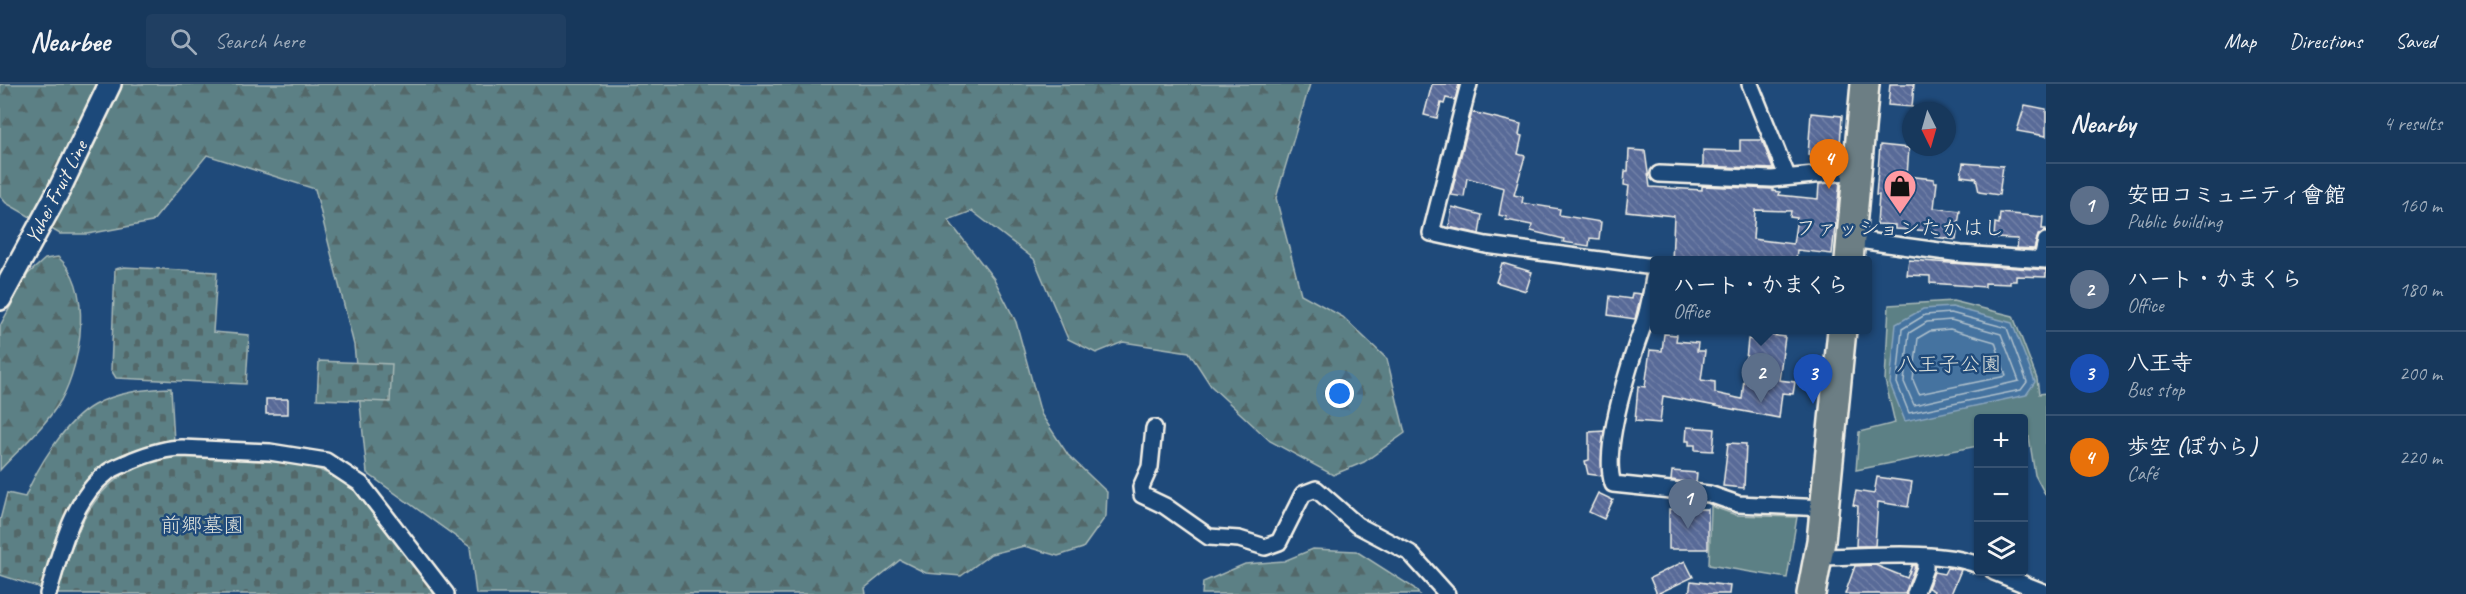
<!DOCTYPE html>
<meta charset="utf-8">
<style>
:root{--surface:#17385c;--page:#203f62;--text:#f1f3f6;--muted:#9eacbb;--line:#365272;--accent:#8abfa5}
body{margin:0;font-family:Caveat,"Klee One",sans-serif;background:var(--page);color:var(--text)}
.controls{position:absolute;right:18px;bottom:18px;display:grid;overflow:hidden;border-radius:6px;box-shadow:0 2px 4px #0004}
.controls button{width:54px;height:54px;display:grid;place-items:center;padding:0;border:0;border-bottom:2px solid var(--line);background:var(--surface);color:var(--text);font:30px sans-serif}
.compass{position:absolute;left:1902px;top:18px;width:54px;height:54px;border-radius:50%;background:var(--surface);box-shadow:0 2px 4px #0004;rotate:175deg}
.you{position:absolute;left:1340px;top:310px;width:21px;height:21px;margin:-15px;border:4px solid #fff;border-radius:50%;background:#1a73e8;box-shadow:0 0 0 9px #1a73e833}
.badge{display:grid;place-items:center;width:39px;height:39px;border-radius:50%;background:var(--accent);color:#fff;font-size:20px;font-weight:700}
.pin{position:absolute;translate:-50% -50px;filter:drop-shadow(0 2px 3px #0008)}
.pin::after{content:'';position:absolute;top:32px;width:21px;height:18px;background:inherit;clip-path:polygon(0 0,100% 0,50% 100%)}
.popup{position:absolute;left:1650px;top:172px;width:222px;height:78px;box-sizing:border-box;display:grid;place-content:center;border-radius:6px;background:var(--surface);filter:drop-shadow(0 2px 4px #0005);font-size:20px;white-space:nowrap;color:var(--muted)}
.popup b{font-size:22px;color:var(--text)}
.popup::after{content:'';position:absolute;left:50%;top:100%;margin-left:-12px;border:12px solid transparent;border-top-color:var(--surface)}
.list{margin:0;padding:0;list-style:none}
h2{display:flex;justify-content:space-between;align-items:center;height:78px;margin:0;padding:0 24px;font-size:26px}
h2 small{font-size:20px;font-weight:400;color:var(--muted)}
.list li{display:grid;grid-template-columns:39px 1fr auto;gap:18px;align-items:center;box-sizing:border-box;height:84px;padding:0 24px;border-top:2px solid var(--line)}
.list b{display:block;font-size:22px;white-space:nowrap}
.list p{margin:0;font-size:20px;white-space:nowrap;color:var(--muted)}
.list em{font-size:20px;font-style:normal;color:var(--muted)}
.icon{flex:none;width:33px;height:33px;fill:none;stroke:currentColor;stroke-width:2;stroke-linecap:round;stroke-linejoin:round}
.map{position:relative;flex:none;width:2046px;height:510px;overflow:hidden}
header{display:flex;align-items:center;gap:36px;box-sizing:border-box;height:84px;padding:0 30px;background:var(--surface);border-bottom:2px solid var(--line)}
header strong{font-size:28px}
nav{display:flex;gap:33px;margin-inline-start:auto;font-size:21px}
.search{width:420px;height:54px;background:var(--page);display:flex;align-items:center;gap:15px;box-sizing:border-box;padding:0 21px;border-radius:6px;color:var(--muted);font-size:22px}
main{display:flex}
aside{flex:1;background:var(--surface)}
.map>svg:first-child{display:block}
</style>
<header>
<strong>Nearbee</strong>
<div class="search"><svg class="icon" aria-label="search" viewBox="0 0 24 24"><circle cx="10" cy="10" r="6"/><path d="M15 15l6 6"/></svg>Search here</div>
<nav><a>Map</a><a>Directions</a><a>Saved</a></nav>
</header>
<main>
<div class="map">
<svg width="2046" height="510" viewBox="0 0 2046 510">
<defs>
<pattern id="forest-firs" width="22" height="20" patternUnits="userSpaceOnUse" patternTransform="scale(1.5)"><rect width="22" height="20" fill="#5c8085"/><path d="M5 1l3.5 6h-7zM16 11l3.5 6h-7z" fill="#536769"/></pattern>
<pattern id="cemetery-stones" width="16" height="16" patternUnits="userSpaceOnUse" patternTransform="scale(1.5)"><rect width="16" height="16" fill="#5c8085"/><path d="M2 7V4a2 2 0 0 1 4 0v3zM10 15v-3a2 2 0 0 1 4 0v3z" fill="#536769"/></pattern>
<pattern id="building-back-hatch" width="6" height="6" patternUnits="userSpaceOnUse" patternTransform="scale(1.5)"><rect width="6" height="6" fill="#586a98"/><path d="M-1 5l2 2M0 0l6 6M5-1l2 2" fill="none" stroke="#7180a6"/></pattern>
</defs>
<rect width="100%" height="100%" fill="#1f4a7a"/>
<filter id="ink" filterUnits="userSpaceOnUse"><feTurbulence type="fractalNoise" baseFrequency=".0167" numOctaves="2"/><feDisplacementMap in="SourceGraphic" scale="12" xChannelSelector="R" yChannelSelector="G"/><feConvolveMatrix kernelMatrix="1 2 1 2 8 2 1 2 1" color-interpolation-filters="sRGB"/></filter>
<g filter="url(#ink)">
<!-- forest -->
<g fill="url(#forest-firs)" stroke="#a8b8b6" stroke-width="1.5">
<path d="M0,0H1310L1276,114L1301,210L1343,233L1387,275L1405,349L1364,378L1333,391L1270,357L1211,302L1189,268L1123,258L1096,269L1068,255L1034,175L972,127L948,136L994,195L1016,238L1041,330L1068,371L1107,408L1106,432L1083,464L1058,472L1024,462L991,470L961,492L926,489L900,476L865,504L866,510H476L470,463L367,389L354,261L315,105L207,71L152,138L88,150H60L6,119L0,112Z"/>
<path d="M58,173C93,203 82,278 61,316C45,343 21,363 0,386V242L28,190L45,175Z"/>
<path d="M1313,465L1356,467L1414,504L1419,510H1202L1203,498L1245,480L1284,477Z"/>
</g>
<!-- cemetery -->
<g fill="url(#cemetery-stones)" stroke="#a8b8b6" stroke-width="1.5">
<path d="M124,183L217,188L213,248L249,251L246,300L116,294L111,286L115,185Z"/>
<path d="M319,277L392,280L390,318L317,315Z"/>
<path d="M171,304L174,358C159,361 143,363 128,368C71,389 56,452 41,504L0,491V436L7,409L25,413C37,384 65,337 94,321C118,308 145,305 171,304Z"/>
<path d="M171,372L297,379L320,386L350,401L427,494L435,510H57C72,466 81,417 124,390C137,382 156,377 171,372Z"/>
</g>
<!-- park -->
<g fill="#5c8085" stroke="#a8b8b6" stroke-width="1.5">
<path d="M1953,217L2013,232L2037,295L2039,310L2046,309V412L2035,391L2029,353L2024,354V334H1978V362L1856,386L1859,348L1895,339L1885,296L1889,221Z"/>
<path d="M1711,422L1736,431L1797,433L1787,494L1709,481Z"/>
</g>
<!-- water -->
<path fill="#4473a0" stroke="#8aa5bd" stroke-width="1.5" d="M1952,223L2012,239L2035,298L2026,311L1905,337L1890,300L1896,240L1923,225Z"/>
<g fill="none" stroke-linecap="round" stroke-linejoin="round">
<!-- shore -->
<g stroke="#aebfcb" stroke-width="1.5">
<path d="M1951,229L2007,244L2027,298L2021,306L1909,329L1897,299L1902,245L1925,231Z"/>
<path d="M1951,236L2001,250L2019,297L1914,321L1904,298L1909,249L1927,238Z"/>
<path d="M1950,245L1995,258L2006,292L1919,310L1913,296L1918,254L1930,247Z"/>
</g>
</g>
<!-- building -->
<g fill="url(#building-back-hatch)" stroke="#f4f1e8" stroke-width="1.5" fill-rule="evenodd">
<path d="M1432,0H1459L1455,16L1446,14L1444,20L1441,19L1437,34L1424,31Z"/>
<path d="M1890,0H1914L1912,23L1888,21Z"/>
<path d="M2025,21L2046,25V52L2017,47Z"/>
<path d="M1472,28L1521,40L1519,51L1522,52L1518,70L1525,72L1514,111L1523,113L1522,119L1560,125L1559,131L1601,138L1599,155L1590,154L1589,162L1563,158L1564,155L1531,147L1532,141L1506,136L1507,133L1499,131L1504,104L1467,94L1464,113L1451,111Z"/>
<path d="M1811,29L1842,32L1839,75L1808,71Z"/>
<path d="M1740,56H1762L1773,85L1703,82V66L1740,67Z"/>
<path d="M1880,61L1909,64L1907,92L1934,95V98H1937L1934,124L1960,127L1956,156L1935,153L1936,147L1895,145V141L1877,140L1879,111H1876Z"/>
<path d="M1629,66L1645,67L1650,103L1702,106V102L1773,105V107L1780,108L1779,111L1818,115L1819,100L1840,98L1832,170L1797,166L1796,177H1712L1692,174L1691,177H1672L1674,132L1626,127L1629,102L1624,101L1625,87H1628ZM1755,126L1791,127L1790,133L1797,134L1793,160L1753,155Z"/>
<path d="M1963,79L2003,82L1999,111L1979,108L1976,94L1961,92Z"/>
<path d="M1452,123L1482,131L1479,150L1449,143Z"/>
<path d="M2000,129L2043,133L2042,145H2046V147L2038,151L2034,165L2017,164L2018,155L1994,154L1995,139L1999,140Z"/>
<path d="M1909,176L2046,186V193L2016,192V197H2010V200L1985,199V203L1930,199V192L1907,191Z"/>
<path d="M1502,179L1532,188L1526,207L1496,198Z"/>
<path d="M1632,209L1641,210L1635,235L1608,231L1610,212L1631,215Z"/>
<path d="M1755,249L1785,253L1779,296L1795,298L1793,310L1782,309L1779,334L1663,312L1660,339L1635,337L1638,302L1645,303L1650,266L1662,267L1664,250L1677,251L1676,257L1698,259L1697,267H1705L1701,296L1715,298V309L1742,315L1748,255L1754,256Z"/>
<rect x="266" y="315" width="22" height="15"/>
<path d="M1687,343L1715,345L1713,367L1695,366V361H1689V357H1686Z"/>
<path d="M1604,347L1602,392L1588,390L1585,377L1589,376V348Z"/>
<path d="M1728,359L1746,360L1744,404L1723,402Z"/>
<path d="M1672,387L1697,389L1696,399L1671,396Z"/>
<path d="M1877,393L1912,398L1908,423L1878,418L1875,462H1856L1858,422L1853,421L1856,407L1874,410Z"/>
<path d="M1598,409L1613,416L1604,435L1589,428Z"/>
<rect x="1669" y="425" width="39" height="40"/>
<path d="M1685,477L1693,493L1657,510L1650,494Z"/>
<path d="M1875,481L1907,494L1912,481L1915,482L1905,510H1845L1855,482Z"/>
<path d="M1947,484L1961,486L1951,510H1933L1934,507L1928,504L1934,488L1944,490Z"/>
<path d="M1691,497L1730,502L1729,510H1689Z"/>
</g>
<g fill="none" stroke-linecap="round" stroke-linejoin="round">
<!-- street casing -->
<g stroke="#f4f1e8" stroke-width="20">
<g id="street">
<path d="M1469,0L1431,149L1486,161L1654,183"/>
<path d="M1750,0L1787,92"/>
<path d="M1659,90L1772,95L1857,87"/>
<path d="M1851,155L1961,170L2046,176"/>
<path d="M2042,175L2046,157"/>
<path d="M1654,194C1651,209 1649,225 1644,239C1631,275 1601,364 1613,400L1709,410L1738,420L1824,424"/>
<path d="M1154,344L1150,383L1141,403L1142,411L1165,422L1209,453L1239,455L1265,463L1279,458L1303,410L1316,405L1357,441L1410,469L1447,510"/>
<path d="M1818,473C1863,473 1938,465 1978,481"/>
<path d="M1994,488L2046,509"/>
<path d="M48,510C61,468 71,416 108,388C115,383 125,380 133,376C148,370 166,364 182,364L270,368L326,377L361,400L446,510"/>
<path d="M1915,510L1925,484V473"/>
</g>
</g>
<!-- secondary casing -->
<g stroke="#f4f1e8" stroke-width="26">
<path id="secondary" d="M0,215L59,106L110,0"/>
</g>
<!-- highway casing -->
<g stroke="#f4f1e8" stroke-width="32">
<g id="highway">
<path d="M1849,176L1865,0"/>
<path d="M1811,510L1821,457L1842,246"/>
</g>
</g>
<!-- street -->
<use href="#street" stroke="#1f4a7a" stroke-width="15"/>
<!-- secondary -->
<use href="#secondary" stroke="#1f4a7a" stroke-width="21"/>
<!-- highway -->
<use href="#highway" stroke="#6c7e84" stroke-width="27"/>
</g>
</g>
<!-- icons -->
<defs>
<g id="shop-pin" transform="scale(1.725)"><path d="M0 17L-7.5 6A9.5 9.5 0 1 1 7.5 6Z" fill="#ff9aa2" stroke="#1f4a7a"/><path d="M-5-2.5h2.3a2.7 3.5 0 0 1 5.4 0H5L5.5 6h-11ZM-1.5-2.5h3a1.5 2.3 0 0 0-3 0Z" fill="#111"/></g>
</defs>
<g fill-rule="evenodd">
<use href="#shop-pin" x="1900" y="102"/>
</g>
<g text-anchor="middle" stroke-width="5" stroke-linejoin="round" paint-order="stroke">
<!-- street labels -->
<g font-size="21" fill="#f4f1e8" stroke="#1f4a7a">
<text transform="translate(56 108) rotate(-63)" y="7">Yuhei Fruit Line</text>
</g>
<!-- poi labels -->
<g font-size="21" fill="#f4f1e8" stroke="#1f4a7a">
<text x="1900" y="151">ファッションたかはし</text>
</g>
<!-- park labels -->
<g font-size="21" fill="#dde0d9" stroke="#1f4a7a">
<text x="1949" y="287">八王子公園</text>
<text x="202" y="448">前郷墓園</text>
</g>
</g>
</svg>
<div class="controls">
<button>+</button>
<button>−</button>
<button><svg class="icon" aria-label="layers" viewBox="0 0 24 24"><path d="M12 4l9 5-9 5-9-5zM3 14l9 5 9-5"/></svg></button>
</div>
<svg class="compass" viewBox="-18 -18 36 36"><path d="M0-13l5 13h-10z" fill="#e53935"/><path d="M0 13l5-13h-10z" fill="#9eacbb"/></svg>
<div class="you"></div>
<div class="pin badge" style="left:1688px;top:445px;background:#5c6f8a">1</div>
<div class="pin badge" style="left:1761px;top:319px;background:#5c6f8a">2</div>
<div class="popup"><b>ハート・かまくら</b>Office</div>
<div class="pin badge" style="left:1813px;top:320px;background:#1a4fb4">3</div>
<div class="pin badge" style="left:1829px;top:105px;background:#e8710a">4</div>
</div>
<aside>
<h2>Nearby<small>4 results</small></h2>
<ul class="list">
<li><span class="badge" style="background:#5c6f8a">1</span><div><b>安田コミュニティ會館</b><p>Public building</p></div><em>160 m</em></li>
<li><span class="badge" style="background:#5c6f8a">2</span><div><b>ハート・かまくら</b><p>Office</p></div><em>180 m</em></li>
<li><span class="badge" style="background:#1a4fb4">3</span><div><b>八王寺</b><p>Bus stop</p></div><em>200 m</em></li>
<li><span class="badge" style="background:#e8710a">4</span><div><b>歩空 (ぽから)</b><p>Café</p></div><em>220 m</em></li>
</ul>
</aside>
</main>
